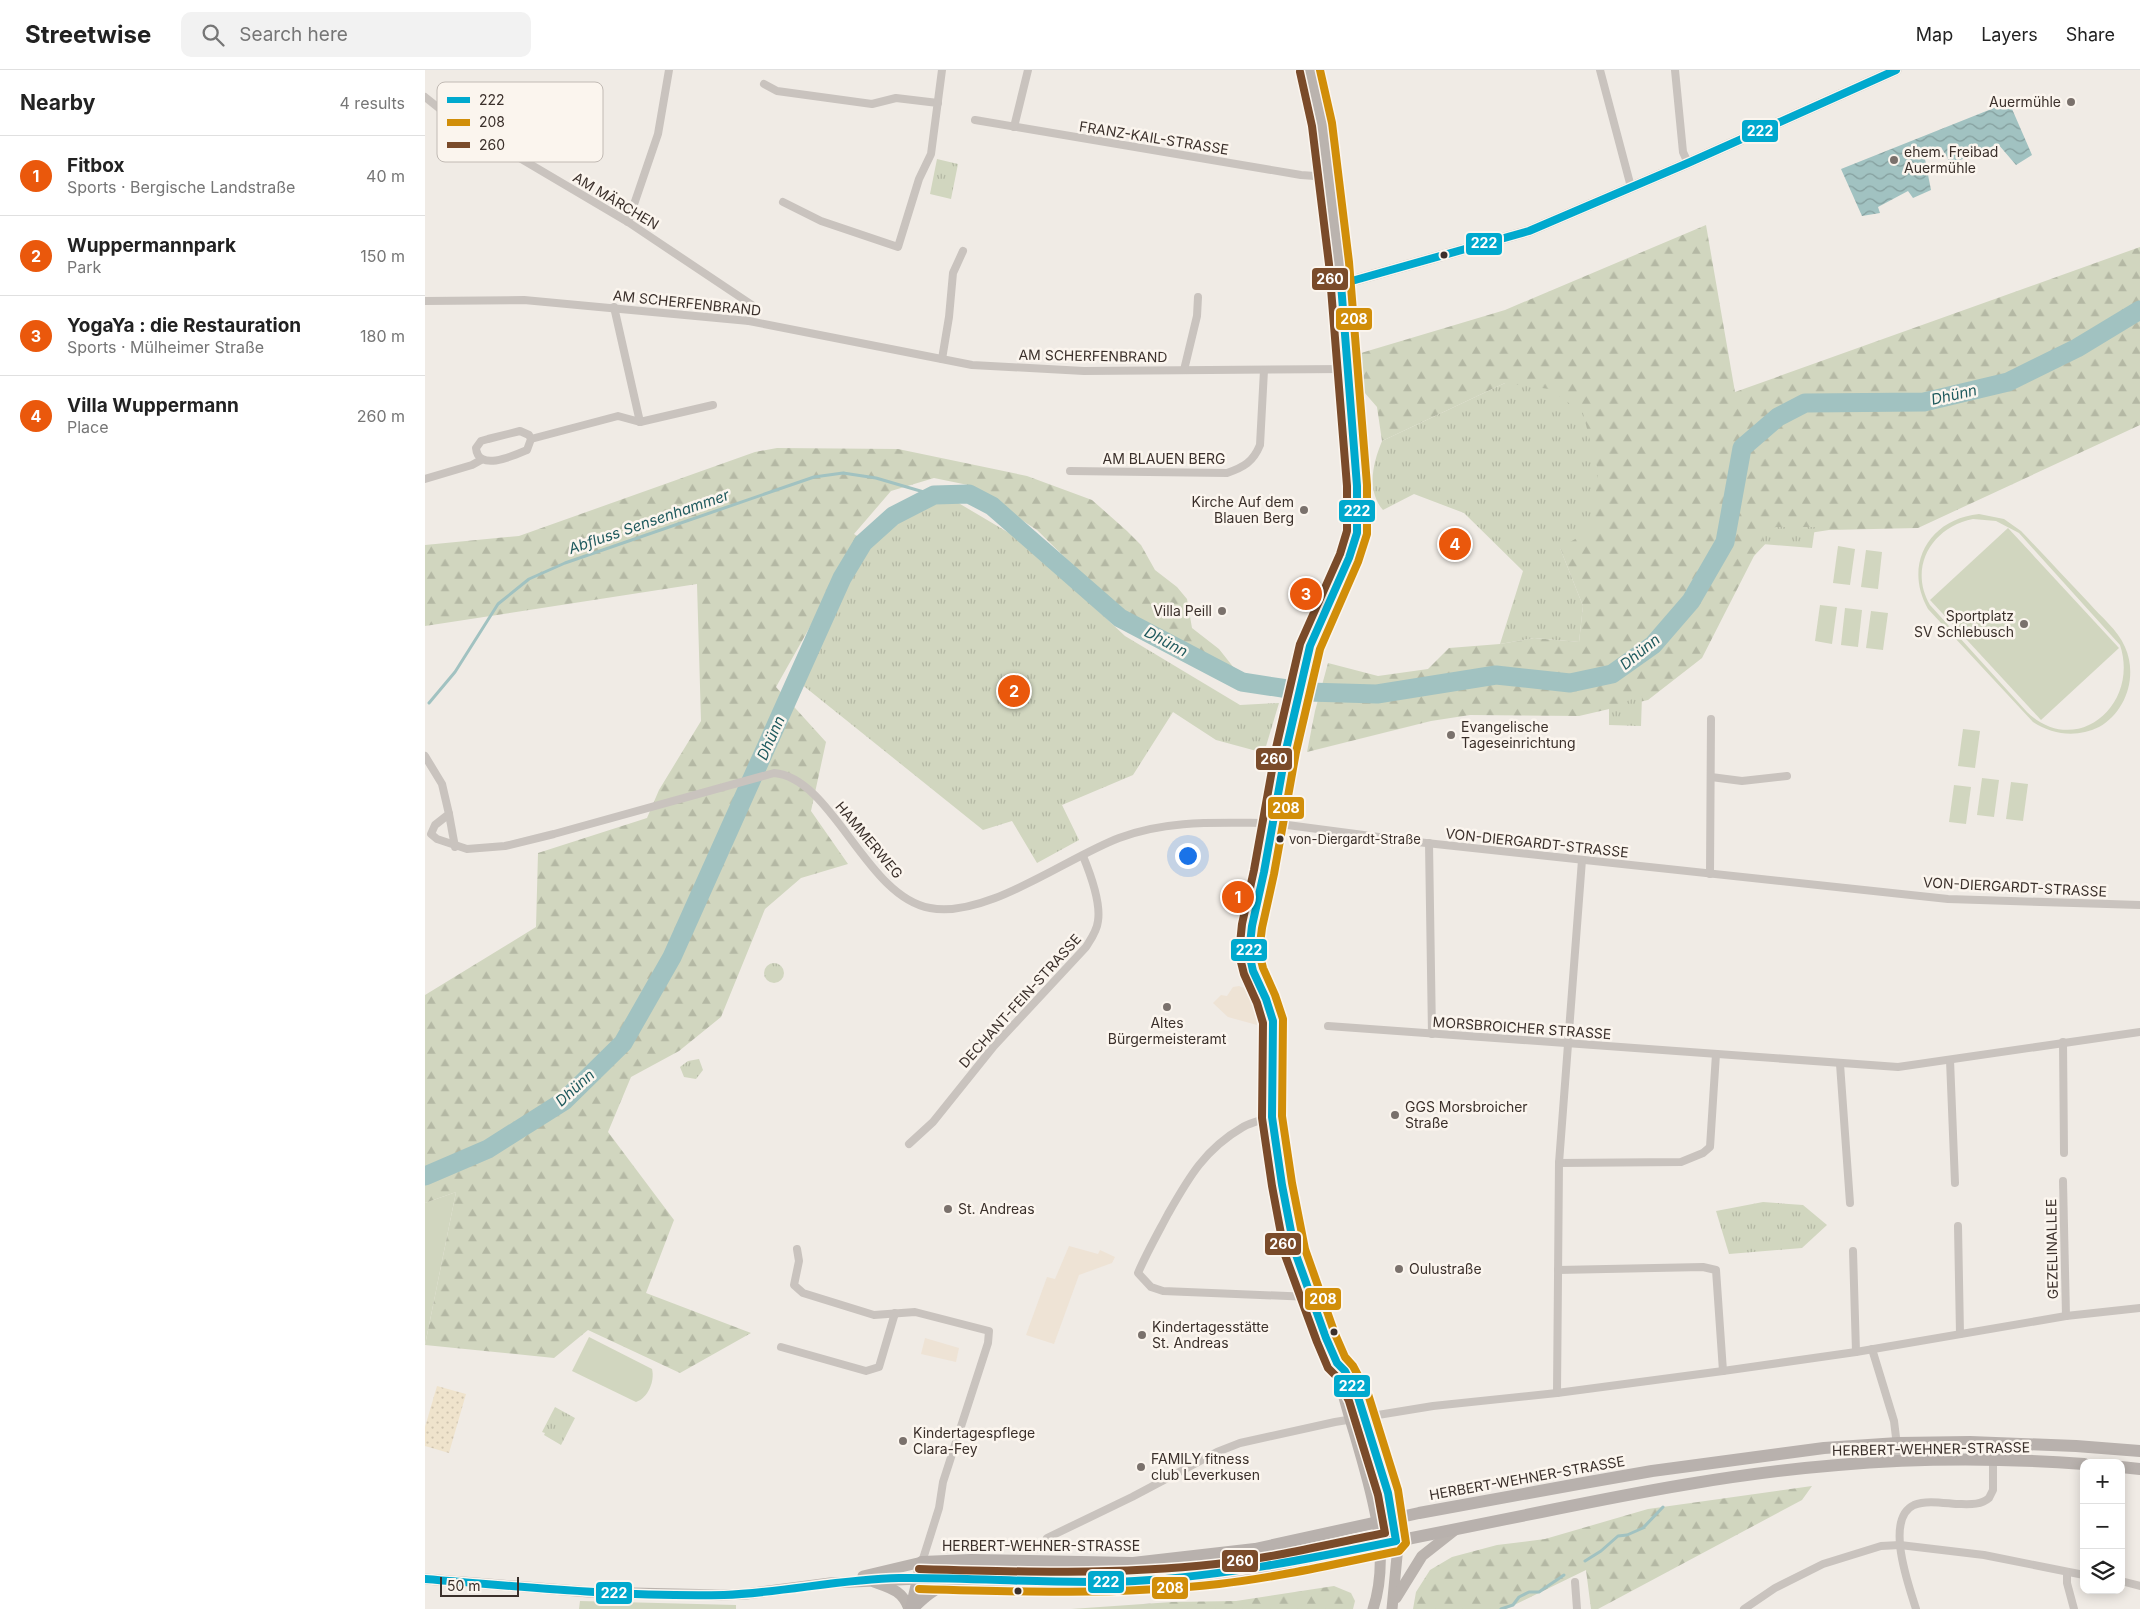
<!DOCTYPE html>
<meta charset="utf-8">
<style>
:root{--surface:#fff;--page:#f2f2f2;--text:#222;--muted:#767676;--line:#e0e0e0;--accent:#ea580c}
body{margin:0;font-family:Inter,sans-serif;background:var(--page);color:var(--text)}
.controls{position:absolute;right:15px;bottom:15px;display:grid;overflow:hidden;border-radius:10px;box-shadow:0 2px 12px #0003}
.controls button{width:45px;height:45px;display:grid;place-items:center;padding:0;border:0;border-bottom:1px solid var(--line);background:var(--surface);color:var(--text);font:25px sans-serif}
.scale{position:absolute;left:15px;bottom:12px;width:79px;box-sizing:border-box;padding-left:5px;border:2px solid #3b302b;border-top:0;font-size:14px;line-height:18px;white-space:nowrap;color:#3b302b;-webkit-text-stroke:4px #fbf5ee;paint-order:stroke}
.you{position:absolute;left:762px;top:785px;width:18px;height:18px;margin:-12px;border:4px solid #fff;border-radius:50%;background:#1a73e8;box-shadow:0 0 0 8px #1a73e833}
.badge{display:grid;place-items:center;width:32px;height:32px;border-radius:50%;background:var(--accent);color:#fff;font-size:16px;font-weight:700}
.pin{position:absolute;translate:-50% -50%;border:2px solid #fff;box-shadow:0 1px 5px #0006}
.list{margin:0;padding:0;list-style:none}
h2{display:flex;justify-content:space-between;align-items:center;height:65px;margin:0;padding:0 20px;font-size:21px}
h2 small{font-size:16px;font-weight:400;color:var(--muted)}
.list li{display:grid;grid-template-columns:32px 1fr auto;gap:15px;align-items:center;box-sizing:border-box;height:80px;padding:0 20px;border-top:1px solid var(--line)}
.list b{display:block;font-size:19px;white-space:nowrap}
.list p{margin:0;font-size:16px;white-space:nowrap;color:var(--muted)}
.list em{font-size:16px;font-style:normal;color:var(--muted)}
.icon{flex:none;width:28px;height:28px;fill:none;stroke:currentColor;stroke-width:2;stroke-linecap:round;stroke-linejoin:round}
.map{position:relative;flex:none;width:1715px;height:1539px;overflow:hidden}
header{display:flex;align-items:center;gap:30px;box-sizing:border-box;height:70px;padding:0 25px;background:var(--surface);border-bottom:1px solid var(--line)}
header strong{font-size:24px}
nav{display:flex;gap:28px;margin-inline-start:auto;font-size:18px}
.search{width:350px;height:45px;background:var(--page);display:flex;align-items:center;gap:12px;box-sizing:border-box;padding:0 18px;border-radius:10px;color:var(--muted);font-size:19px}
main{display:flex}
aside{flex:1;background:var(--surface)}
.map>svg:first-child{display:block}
</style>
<header>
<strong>Streetwise</strong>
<div class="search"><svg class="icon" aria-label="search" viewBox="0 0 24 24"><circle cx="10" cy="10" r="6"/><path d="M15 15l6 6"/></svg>Search here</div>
<nav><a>Map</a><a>Layers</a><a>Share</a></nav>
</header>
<main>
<aside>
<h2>Nearby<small>4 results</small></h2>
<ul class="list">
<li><span class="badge">1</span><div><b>Fitbox</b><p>Sports · Bergische Landstraße</p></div><em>40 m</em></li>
<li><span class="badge">2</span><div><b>Wuppermannpark</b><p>Park</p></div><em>150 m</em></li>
<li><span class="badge">3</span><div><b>YogaYa : die Restauration</b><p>Sports · Mülheimer Straße</p></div><em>180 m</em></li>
<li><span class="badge">4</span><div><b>Villa Wuppermann</b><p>Place</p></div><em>260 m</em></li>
</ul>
</aside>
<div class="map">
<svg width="1715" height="1539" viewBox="0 0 1715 1539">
<defs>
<pattern id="forest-firs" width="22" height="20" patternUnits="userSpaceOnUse" patternTransform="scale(1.25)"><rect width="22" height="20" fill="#d1d6bf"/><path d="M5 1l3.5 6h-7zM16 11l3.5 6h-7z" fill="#b4b8a4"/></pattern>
<pattern id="sand-dots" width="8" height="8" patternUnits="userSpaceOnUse" patternTransform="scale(1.25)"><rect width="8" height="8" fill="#efe3cc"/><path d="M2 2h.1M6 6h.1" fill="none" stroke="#cec3af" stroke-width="1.8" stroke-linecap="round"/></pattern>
<pattern id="park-tufts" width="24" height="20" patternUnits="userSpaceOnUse" patternTransform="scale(1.25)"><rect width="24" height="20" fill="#d1d6bf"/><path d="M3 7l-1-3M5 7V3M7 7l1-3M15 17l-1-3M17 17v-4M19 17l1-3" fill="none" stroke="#b4b8a4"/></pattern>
<pattern id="water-waves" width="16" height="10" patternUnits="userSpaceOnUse" patternTransform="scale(1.25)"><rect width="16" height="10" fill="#a1c2c1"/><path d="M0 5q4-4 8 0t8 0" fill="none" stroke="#849e9d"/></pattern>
</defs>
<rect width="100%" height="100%" fill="#f0ebe5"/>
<!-- green -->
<g fill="#d1d6bf" fill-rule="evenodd">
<path d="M1554,444L1579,449L1596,461C1619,485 1641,509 1664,533C1676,547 1693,560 1700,577C1713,606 1701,642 1674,657C1652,668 1628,665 1608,652L1503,539C1478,495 1504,449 1554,444ZM1548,449L1571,451L1594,463L1695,575C1715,635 1651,689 1602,642L1505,535C1483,497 1507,457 1548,449Z"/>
<path d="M1583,458L1694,578L1616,650L1505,530Z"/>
<path d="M1413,476L1430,479L1425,515L1408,513Z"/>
<path d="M1441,480L1457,482L1453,519L1436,517Z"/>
<path d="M1395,535L1412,537L1407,574L1390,571Z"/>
<path d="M1420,538L1437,540L1433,577L1416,575Z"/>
<path d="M1446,541L1463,543L1458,580L1441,578Z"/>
<path d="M1538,659L1555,661L1550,698L1533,696Z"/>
<path d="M1557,708L1574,710L1569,747L1552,745Z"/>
<path d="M1586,712L1603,714L1598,751L1581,749Z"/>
<path d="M1529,715L1546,717L1541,754L1524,752Z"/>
<path d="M31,1122L0,1275V1133Z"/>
<path d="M164,1267L227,1299C230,1311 223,1328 211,1332L147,1301Z"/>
<path d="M155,1531L311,1535V1539H154Z"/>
</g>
<!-- forest -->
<g fill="url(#forest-firs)">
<path d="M1281,155L1310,322L1715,177V355L1493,458L1404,460L1345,469L1329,486L1277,588L1223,630L1154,646L1045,645L1006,651L882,682L890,641L903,593L953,606L1003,599L1024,578L1075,574L1109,568L1154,572L1158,536L1135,478L1080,313L957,371L952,337L939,322L936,283L1080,240Z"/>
<path d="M352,378L473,379L602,406L667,430L702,461L716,475L730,500L752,517L762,529L767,558L794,579L813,603L808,610L790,598L759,583L715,558L679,526L612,460L543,415L509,408L466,421L429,464L435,468L351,617L401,672L386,741L423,794L376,808L340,839L296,947L254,981L206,1007L183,1062L249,1150L221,1223L326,1263L255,1303L163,1260L129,1288L0,1275L31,1122L0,1133V925L111,857L113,783L222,748L234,720L276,651L272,514L0,556V475L94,466L330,382Z"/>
<path d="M1387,1416L1377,1430L1173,1539H1166L1161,1500L1081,1539H988L991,1522L1005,1500L1027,1487L1072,1475L1120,1469L1223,1439Z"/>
<path d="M909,1516L926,1523L930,1531L928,1539H646L747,1532L811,1531Z"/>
</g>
<!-- sand -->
<path fill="url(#sand-dots)" d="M12,1316L41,1324L24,1383L0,1376V1357Z"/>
<!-- park -->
<g fill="url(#park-tufts)">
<path d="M512,89L533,94L526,129L505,124Z"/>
<path d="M1080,313L1124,319L1158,343L1173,401L1167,459L1135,478L1158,536L1154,572L1109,568L1075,574L1098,501L1039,443L989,424L958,440C941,420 948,393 957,371Z"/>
<path d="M525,428L601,473L700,566L815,635L854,633L839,683L791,670L748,642L708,705L637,735L654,770L612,793L587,751L558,760L370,609L423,503L460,449Z"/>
<path d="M1351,457H1390L1387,478L1337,474L1338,462Z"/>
<path d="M1217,626L1216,656L1184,655V637Z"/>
<circle cx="349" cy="903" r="10"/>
<path d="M274,989L278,1000L271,1009L259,1007L255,997L263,991Z"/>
<path d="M1338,1132L1378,1135L1402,1155L1377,1178L1304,1184L1291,1141Z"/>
<path d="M130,1337L150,1348L136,1375L119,1365L120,1363L117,1362Z"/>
</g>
<!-- plaza -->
<g fill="#eee3d5">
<path d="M814,916L819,918L823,927H826L830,935L832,955L803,947L788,933L796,925L802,926L808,917Z"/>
<path d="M644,1176L673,1184L675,1180L690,1187L687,1193L654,1205L629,1274L601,1265L622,1207L630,1209Z"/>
<path d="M500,1268L534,1278L531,1292L496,1284Z"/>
</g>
<!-- water -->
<path fill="url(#water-waves)" d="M1584,32L1607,85L1591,95L1573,74L1526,94L1516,77L1499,84L1506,120L1488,128L1483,121L1453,137L1455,143L1437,146L1416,99Z"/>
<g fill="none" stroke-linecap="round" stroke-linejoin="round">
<!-- stream -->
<g stroke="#a1c2c1" stroke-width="3">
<path d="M4,633L30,602L73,534L104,509L140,493L389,407L418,403L451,408L509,425"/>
<path d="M1160,1491L1176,1481L1193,1466L1202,1465L1218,1458L1238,1437"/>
<path d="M1076,1539L1088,1535L1094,1527L1104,1522H1114L1139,1505"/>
</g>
<!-- river -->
<path stroke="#a1c2c1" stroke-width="19" d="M0,1106L63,1079L139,1031L198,973L247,887L417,508L438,473L468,446L509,425L544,424L567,436L695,548L817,612L883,622L952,624L1071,605L1145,613L1187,604L1228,575L1266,531L1300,472L1317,378L1353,347L1380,333L1499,332L1583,312L1652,278L1715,240"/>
<!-- street -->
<g stroke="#c9c3be" stroke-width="8">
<path d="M1175,0L1206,117"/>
<path d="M1250,0L1258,82L1263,93"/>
<path d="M339,14L352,21L447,34L471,28L513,33"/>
<path d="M0,27L25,47L203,152L327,235L324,251"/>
<path d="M550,50L876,105L904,107"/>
<path d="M589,57L603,0"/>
<path d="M358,132L396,151L473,177L494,109L506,84L517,0"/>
<path d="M203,152L233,64L244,0"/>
<path d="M0,231L99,230L324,251L547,295L659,301L921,299"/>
<path d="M517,289L524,247L528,203L538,181"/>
<path d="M759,300L772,246L773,227"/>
<path d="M215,352L288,335"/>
<path d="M95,361L104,365L106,369L102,380C88,386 53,402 51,378L56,371L63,369Z"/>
<path d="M106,369L193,346L215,352L189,237"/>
<path d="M645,401L802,403C819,397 828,392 835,375L839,300"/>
<path d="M0,409L47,395L56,390"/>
<path d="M0,686L17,714L24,744L10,755L6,764L12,769L42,779L80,776L129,764L349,703C408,708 441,827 505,838C561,849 641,788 694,768C743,749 796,753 847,753L992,772L1523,829L1715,835"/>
<path d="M1286,707L1317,711L1362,706"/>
<path d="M24,744L30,777"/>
<path d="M1004,773L1007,964"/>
<path d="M1285,804L1286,649"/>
<path d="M903,956L1473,997L1715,962"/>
<path d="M1638,972L1639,1083"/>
<path d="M1525,990L1530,1113"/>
<path d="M1415,994L1425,1133"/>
<path d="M847,1047C838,1050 826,1052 818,1057C780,1079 764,1107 743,1144C733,1163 722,1182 713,1203L726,1217L738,1221L886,1227"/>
<path d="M484,1074L508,1052L569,976L661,877C666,869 672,861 673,851C676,832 665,803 658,786"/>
<path d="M1134,1093L1256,1092L1278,1083L1285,1077L1291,984"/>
<path d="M1638,1111L1641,1246"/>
<path d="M1533,1156L1535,1264"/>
<path d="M372,1179L374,1191L369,1215L378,1223L449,1245L490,1242L564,1261L563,1273L518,1412L514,1438L497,1492"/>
<path d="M1428,1181L1431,1282"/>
<path d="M1133,1200L1278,1197L1291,1200L1298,1301"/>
<path d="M356,1277L441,1301L454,1297L470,1243"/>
<path d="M1447,1279L1469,1351L1474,1392"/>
<path d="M1132,1323L1134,1093L1157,790"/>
<path d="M622,1468L707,1427L792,1382L815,1373L910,1352L1008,1336L1132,1323L1298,1301L1431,1282L1641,1246L1715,1238"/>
<path d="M1642,1502V1513L1649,1539"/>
<path d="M1696,1511L1715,1516"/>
<path d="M1150,1512L1152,1539"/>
<path d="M1319,1539L1350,1518L1398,1494L1456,1476L1475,1475L1559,1485L1659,1505"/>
<path d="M1491,1539C1484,1516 1459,1449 1489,1435C1501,1430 1518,1433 1531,1434C1542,1434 1555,1436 1564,1428L1568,1420V1372"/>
</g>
<!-- secondary -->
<g stroke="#bab3ae" stroke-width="11">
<path d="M885,0L897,54L914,193L932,416V463L924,488L885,576L861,680L839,802L827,856L824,883L828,901L841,929L848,951L847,1047L857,1115L870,1182L901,1268L912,1293L920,1301L933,1327L963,1423L968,1448L972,1486L967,1539"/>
<path d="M916,214L1104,161L1263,93L1471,0"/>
<path d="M912,1293V1303C918,1323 923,1343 929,1362C945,1418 967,1482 948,1539"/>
<path d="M438,1506L497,1492"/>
<path d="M0,1509L164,1522L296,1525L321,1524L405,1513L494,1509"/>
<path d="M449,1512C466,1518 478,1521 484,1539"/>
<path d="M971,1528L997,1486L1030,1460"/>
</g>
<!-- primary -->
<g stroke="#b8b1ad" stroke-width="12">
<path d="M1696,1397L1715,1399"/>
<path d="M494,1509C566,1511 637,1513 709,1511C752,1509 795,1504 838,1498C931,1480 1023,1460 1116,1442C1214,1422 1313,1403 1413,1395C1494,1388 1577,1388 1659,1394"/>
<path d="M486,1539L497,1492L546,1490L708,1493L830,1479L994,1443L1153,1414L1227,1401L1399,1378L1473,1373L1545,1372L1651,1376L1715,1381"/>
<path d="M487,1539C499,1527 509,1518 525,1513"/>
</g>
<!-- bus-1 casing -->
<g stroke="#fbf5ee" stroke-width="11">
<g id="bus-1">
<path d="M916,214L1104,161L1263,93L1471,0"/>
<path d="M0,1509C99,1517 199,1527 299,1525C357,1523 415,1509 474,1508C553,1507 631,1515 710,1511C798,1506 884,1489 971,1471L963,1423L933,1327L920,1301L912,1293L901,1268L870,1182L857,1115L847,1047L848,951L841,929L828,901L824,883L827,856L839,802L861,680L885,576L924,488L932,463V416L916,214"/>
</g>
</g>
<!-- bus-2 casing -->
<g stroke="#fbf5ee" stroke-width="11">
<path id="bus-2" d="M494,1519C594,1522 695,1525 794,1514C855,1507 914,1493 974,1481L981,1473L973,1420L943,1324L928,1296L920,1287L910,1264L880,1179L867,1113L857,1046L858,949L850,925L838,898L834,882L837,858L849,804L871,682L895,579L933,492L942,464V415L924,192L907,53L895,0"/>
</g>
<!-- bus-3 casing -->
<g stroke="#fbf5ee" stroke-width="11">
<path id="bus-3" d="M494,1499C593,1502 693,1505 791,1494C848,1488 904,1474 960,1463L953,1425L924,1331L912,1307L903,1298L892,1272L860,1185L847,1116L837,1048L838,953L832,933L819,904L814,884L817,854L829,800L851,678L875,574L915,484L922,461V416L904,194L887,56L875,2"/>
</g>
<!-- bus-1 -->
<use href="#bus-1" stroke="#00a9ce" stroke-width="8"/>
<!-- bus-2 -->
<use href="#bus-2" stroke="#d18e09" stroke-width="8"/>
<!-- bus-3 -->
<use href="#bus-3" stroke="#7a4b2a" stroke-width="8"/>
</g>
<!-- markers -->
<g fill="#7a716c" stroke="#fbf5ee" stroke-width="2">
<circle cx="1646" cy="32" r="5"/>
<circle cx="1469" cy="90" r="5"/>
<circle cx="879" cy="440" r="5"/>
<circle cx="797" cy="541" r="5"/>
<circle cx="1599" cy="554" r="5"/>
<circle cx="1026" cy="665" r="5"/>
<circle cx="742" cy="937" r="5"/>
<circle cx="970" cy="1045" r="5"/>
<circle cx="523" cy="1139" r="5"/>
<circle cx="974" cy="1199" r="5"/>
<circle cx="717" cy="1265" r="5"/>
<circle cx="478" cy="1371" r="5"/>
<circle cx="716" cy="1397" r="5"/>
</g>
<g fill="#3b302b" stroke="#fbf5ee" stroke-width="2">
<circle cx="1019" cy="185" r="4.5"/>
<circle cx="855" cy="769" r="4.5"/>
<circle cx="909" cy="1262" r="4.5"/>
<circle cx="593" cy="1521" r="4.5"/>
</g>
<g text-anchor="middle" stroke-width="5" stroke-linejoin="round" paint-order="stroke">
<!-- bus labels -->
<g font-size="13" fill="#3b302b" stroke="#fbf5ee" text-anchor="start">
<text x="864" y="774">von-Diergardt-Straße</text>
</g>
<!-- poi labels -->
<g font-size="14" fill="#3b302b" stroke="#fbf5ee" text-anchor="start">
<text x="1636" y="37" text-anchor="end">Auermühle</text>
<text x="1479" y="87">ehem. Freibad<tspan x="1479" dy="16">Auermühle</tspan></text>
<text x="869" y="437" text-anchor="end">Kirche Auf dem<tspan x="869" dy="16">Blauen Berg</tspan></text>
<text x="787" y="546" text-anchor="end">Villa Peill</text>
<text x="1589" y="551" text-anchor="end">Sportplatz<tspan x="1589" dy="16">SV Schlebusch</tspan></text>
<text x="1036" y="662">Evangelische<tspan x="1036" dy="16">Tageseinrichtung</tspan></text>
<text x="742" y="958" text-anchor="middle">Altes<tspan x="742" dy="16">Bürgermeisteramt</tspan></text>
<text x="980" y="1042">GGS Morsbroicher<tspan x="980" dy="16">Straße</tspan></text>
<text x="533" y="1144">St. Andreas</text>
<text x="984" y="1204">Oulustraße</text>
<text x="727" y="1262">Kindertagesstätte<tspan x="727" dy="16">St. Andreas</tspan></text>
<text x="488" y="1368">Kindertagespflege<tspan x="488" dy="16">Clara-Fey</tspan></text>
<text x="726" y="1394">FAMILY fitness<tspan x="726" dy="16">club Leverkusen</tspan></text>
</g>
<!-- street labels -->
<g font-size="14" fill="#3b302b" stroke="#fbf5ee">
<text transform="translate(729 68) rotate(9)" y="5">FRANZ-KAIL-STRASSE</text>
<text transform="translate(191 131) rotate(31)" y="5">AM MÄRCHEN</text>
<text transform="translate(262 233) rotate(6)" y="5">AM SCHERFENBRAND</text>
<text transform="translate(668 286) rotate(1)" y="5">AM SCHERFENBRAND</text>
<text x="739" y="394">AM BLAUEN BERG</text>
<text transform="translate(444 770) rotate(50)" y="5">HAMMERWEG</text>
<text transform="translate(1112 773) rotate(6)" y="5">VON-DIERGARDT-STRASSE</text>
<text transform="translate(1590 817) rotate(3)" y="5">VON-DIERGARDT-STRASSE</text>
<text transform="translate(595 931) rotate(-48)" y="5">DECHANT-FEIN-STRASSE</text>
<text transform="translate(1097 958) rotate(4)" y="5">MORSBROICHER STRASSE</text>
<text transform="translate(1627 1179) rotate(-91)" y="5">GEZELINALLEE</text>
<text transform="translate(1506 1379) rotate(-1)" y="5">HERBERT-WEHNER-STRASSE</text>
<text transform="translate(1102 1408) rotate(-10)" y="5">HERBERT-WEHNER-STRASSE</text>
<text x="616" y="1481">HERBERT-WEHNER-STRASSE</text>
</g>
<!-- water labels -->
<g font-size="15" font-style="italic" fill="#1f5a5e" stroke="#fbf5ee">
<text transform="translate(1529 325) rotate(-13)" y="5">Dhünn</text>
<text transform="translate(224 452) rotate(-19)" y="5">Abfluss Sensenhammer</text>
<text transform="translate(741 572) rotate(28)" y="5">Dhünn</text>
<text transform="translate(1215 582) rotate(-39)" y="5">Dhünn</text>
<text transform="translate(346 668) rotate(-66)" y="5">Dhünn</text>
<text transform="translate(150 1018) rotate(-42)" y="5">Dhünn</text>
</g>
</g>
<!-- legend -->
<rect x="12" y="12" width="166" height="80" rx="8" fill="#fbf5ee" stroke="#c1bab4" stroke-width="1"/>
<rect x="22" y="27" width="23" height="6" fill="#00a9ce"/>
<rect x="22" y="49" width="23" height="7" fill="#d18e09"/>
<rect x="22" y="72" width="23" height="6" fill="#7a4b2a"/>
<g font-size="14" fill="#3b302b">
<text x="54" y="35">222</text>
<text x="54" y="57">208</text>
<text x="54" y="80">260</text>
</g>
<g stroke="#fbf5ee" stroke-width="2">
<rect x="1316" y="49" width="38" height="24" rx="5" fill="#00a9ce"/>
<rect x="1040" y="162" width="38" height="24" rx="5" fill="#00a9ce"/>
<rect x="886" y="197" width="38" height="24" rx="5" fill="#7a4b2a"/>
<rect x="910" y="237" width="38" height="24" rx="5" fill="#d18e09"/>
<rect x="913" y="429" width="38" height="24" rx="5" fill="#00a9ce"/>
<rect x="830" y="677" width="38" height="24" rx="5" fill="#7a4b2a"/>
<rect x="842" y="726" width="38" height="24" rx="5" fill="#d18e09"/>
<rect x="805" y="868" width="38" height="24" rx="5" fill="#00a9ce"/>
<rect x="839" y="1162" width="38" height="24" rx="5" fill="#7a4b2a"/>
<rect x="879" y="1217" width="38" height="24" rx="5" fill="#d18e09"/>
<rect x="908" y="1304" width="38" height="24" rx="5" fill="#00a9ce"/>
<rect x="796" y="1479" width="38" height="24" rx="5" fill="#7a4b2a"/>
<rect x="662" y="1500" width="38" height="24" rx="5" fill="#00a9ce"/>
<rect x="726" y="1506" width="38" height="24" rx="5" fill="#d18e09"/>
<rect x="170" y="1511" width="38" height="24" rx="5" fill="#00a9ce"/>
</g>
<g font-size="14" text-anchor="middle" font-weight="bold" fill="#fff">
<text x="1335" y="66">222</text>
<text x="1059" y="178">222</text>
<text x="905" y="214">260</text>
<text x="929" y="254">208</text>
<text x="932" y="446">222</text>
<text x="849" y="694">260</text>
<text x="861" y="743">208</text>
<text x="824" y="885">222</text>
<text x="858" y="1179">260</text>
<text x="898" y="1234">208</text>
<text x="927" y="1321">222</text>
<text x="815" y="1496">260</text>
<text x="681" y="1517">222</text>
<text x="745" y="1523">208</text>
<text x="189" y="1528">222</text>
</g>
</svg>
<div class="controls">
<button>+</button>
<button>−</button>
<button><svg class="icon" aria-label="layers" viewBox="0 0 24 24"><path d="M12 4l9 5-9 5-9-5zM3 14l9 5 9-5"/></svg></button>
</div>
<div class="scale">50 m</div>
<div class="you"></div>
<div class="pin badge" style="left:813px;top:827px">1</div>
<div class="pin badge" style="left:589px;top:621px">2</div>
<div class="pin badge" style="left:881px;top:524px">3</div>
<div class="pin badge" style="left:1030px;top:474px">4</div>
</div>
</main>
